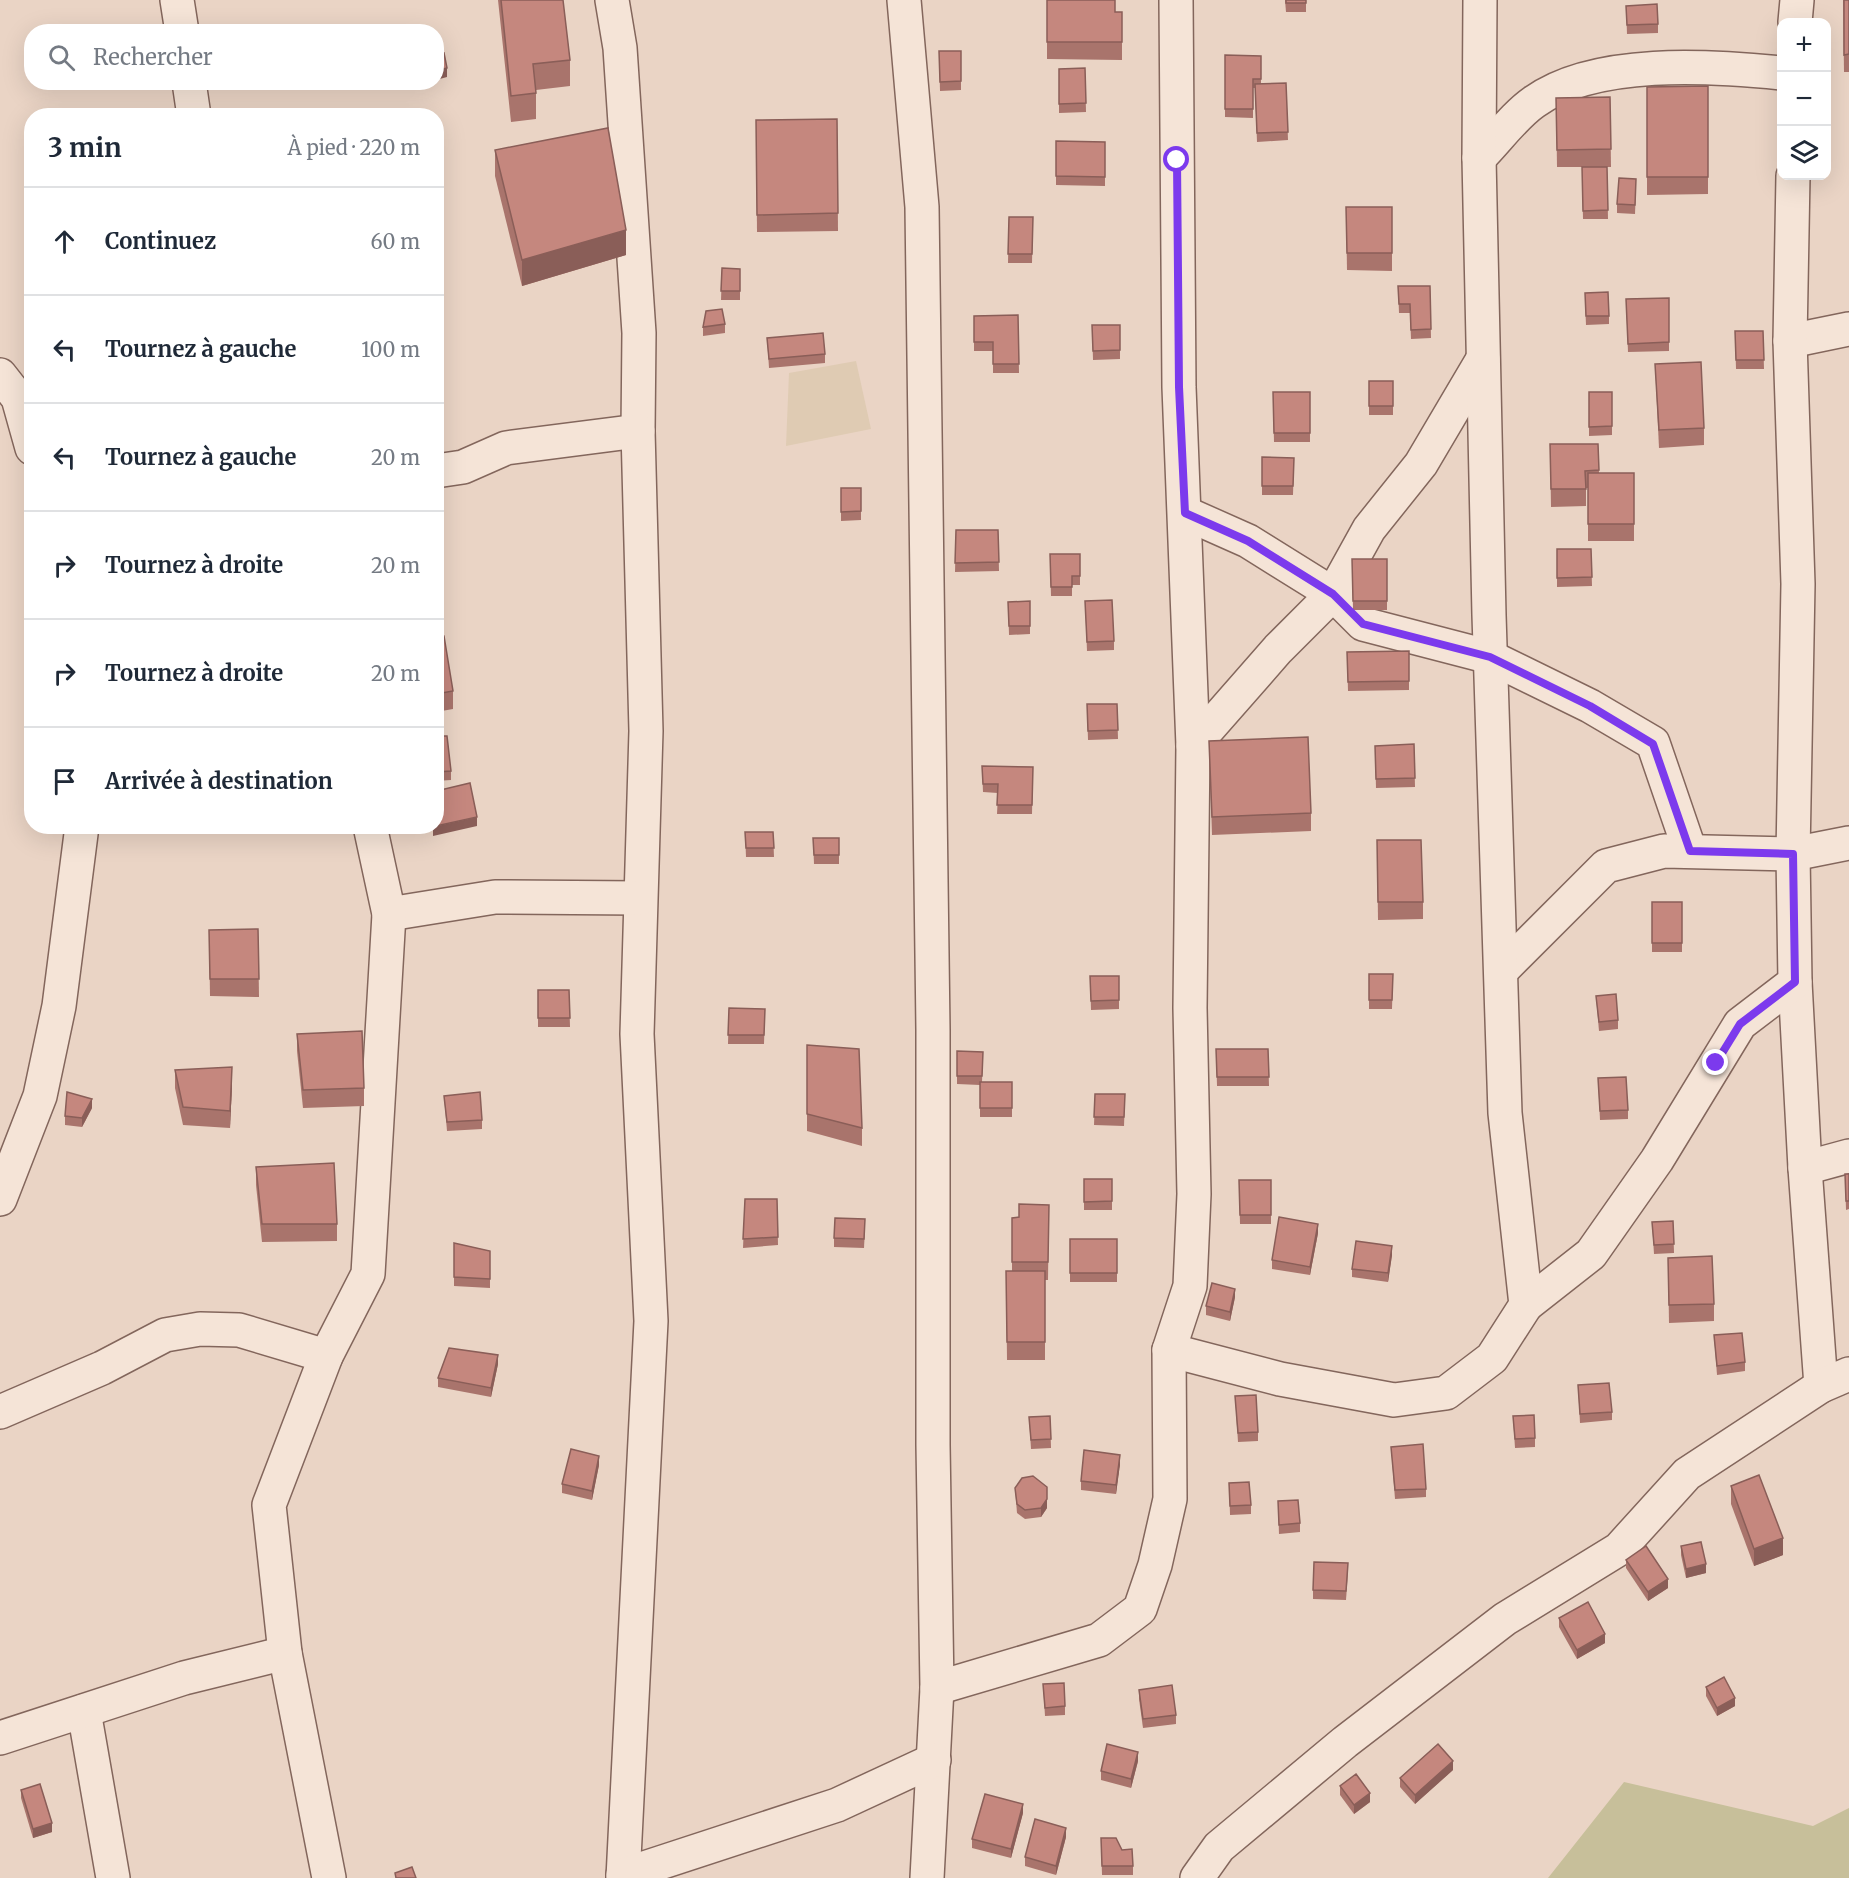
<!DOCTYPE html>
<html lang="fr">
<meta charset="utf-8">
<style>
:root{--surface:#fff;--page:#f6f6f7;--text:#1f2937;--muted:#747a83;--line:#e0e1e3}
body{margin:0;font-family:Merriweather,serif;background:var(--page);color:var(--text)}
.controls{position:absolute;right:18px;top:18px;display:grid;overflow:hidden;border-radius:12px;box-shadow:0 6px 24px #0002}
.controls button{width:54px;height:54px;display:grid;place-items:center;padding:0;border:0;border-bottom:2px solid var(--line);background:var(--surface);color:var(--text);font:30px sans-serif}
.stop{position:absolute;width:18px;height:18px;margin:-14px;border:4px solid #7c3aed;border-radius:50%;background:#fff}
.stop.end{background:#7c3aed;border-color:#fff;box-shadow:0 2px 6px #0008}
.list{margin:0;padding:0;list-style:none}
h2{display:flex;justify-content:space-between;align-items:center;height:78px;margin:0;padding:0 24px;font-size:26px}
h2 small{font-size:20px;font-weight:400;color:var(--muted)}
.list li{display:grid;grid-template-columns:39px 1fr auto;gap:18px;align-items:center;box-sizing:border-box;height:108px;padding:0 24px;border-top:2px solid var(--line)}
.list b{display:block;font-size:22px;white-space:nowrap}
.list em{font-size:20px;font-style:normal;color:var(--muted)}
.icon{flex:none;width:33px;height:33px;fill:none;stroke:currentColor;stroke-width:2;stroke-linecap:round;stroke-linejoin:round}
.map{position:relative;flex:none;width:1849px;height:1878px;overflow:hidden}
.search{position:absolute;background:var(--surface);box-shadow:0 6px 24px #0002;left:24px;top:24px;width:420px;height:66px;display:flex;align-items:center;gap:15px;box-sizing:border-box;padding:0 21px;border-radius:24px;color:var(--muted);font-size:22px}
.panel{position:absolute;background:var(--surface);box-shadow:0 6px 24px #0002;left:24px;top:108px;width:420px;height:726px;border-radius:24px}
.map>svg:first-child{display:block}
</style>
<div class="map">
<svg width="1849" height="1878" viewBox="0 0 1849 1878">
<rect width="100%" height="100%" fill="#ead4c5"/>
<!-- farmland -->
<path fill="#dfcbb3" d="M856,361L871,429L786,446L789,373Z"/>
<!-- green -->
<path fill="#c7bf9a" d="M1624,1782L1813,1826L1849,1808V1878H1548Z"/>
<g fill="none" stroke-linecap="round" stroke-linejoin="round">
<!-- minor casing -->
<g stroke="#83665c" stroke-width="36">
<g id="minor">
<path d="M177,0L182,32"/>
<path d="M612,0L620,48L639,333L638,431L646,731L637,1034L651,1321L623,1878"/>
<path d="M904,0L922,207L933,1030V1445L937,1688L927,1878"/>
<path d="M1795,22L1797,0"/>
<path d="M189,82L194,116"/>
<path d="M1479,158C1497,140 1514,116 1534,102C1595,58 1710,66 1782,73"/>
<path d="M1790,341L1849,329"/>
<path d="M0,375L18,398L32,448"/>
<path d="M436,471L463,467L506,448L638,431"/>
<path d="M1185,513L1248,541L1333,594L1363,624L1490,657L1590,706L1653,743L1690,851"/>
<path d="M1193,746L1278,649L1333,594L1369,529L1421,464L1483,359"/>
<path d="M389,914L495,897L640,898"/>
<path d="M1502,970L1606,866L1664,851L1793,854L1849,843"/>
<path d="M1795,982L1805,1168L1821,1386"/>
<path d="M1805,1168L1849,1156"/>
<path d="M0,1199L40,1096L59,1006L82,826"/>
<path d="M1526,1305L1591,1254L1657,1160L1740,1024L1795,982L1793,854L1798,584L1790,341L1793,176"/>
<path d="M1169,1350L1280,1379L1394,1400L1446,1393L1492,1358L1526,1305L1505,1113L1489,615L1479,158L1480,0"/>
<path d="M0,1412L102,1368L165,1335L200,1329L239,1330L326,1356"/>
<path d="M937,1688L1099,1640L1140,1609L1155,1565L1170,1499L1169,1350L1190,1286L1194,1194L1190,1008L1193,746L1179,387L1176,0"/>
<path d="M84,1711L113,1878"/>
<path d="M0,1738L184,1678L285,1653"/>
<path d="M623,1875L837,1805L934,1760"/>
<path d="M329,1878L285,1653L269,1505L326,1356L368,1274L389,914L370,826"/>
<path d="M1197,1878L1219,1847L1345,1742L1505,1619L1619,1549L1687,1474L1821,1386L1849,1374"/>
</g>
</g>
<!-- minor -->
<use href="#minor" stroke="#f5e4d7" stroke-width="33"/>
</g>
<!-- wall -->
<g fill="#a9746c">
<path d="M498,0H563L570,60V86L536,90V119L511,122Z"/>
<path d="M1047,0L1115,12H1122V60L1047,59Z"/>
<path d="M1285,0H1306V12H1286Z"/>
<path d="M1843,0H1849V72H1844Z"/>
<path d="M1626,6L1658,24V33L1627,34Z"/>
<path d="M939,51H961V90L940,91Z"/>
<path d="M1225,55L1261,56V84L1286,83L1288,140L1257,142L1255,88H1253V118L1225,117Z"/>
<path d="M1085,68L1086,112L1059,113V69Z"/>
<path d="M1708,86V194L1647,195V87Z"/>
<path d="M1610,97L1611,167H1557L1556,98Z"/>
<path d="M837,119L838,231L757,232L756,120Z"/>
<path d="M1056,141L1105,142V186L1056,185Z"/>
<path d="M495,150L626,255L522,286L495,176Z"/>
<path d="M1582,167H1607L1608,219H1583Z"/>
<path d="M1636,188L1635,214L1617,213V204Z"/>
<path d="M1346,207H1392V271L1347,270Z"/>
<path d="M1009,217H1033L1032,263H1008Z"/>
<path d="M722,268L740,269V300H721Z"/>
<path d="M1398,286H1430L1431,338L1411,339L1410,313H1399Z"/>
<path d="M1669,298V351L1628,352L1626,299Z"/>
<path d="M1585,301L1609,316V324L1586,325Z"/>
<path d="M1018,315L1019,373H993V351H974V316Z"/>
<path d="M725,324V333L703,336V327Z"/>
<path d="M1092,325H1120V359L1093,360Z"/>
<path d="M1735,331H1763L1764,369H1736Z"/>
<path d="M767,338L825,354V363L769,368Z"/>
<path d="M1655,364L1704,428V445L1659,448Z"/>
<rect x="1369" y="381" width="24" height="34"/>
<path d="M1273,392H1310V442H1274Z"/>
<path d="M1589,392H1612V435L1589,436Z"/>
<path d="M1550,444H1598L1599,473H1634V541H1588V488H1586V506L1551,507Z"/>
<path d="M1262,457L1294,458L1293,495H1262Z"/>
<path d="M841,488H861V520L841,521Z"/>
<path d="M956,530H998L999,571L955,572Z"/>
<path d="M1557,549H1591L1592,586L1557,587Z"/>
<path d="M1050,554H1080V585H1072V596H1051Z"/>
<path d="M1352,559H1387V610H1353Z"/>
<path d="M1030,601V634L1009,635L1008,602Z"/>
<path d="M1085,601L1114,641V650L1087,651Z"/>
<path d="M436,637L453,691V709L436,712Z"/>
<path d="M1409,651V690L1348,691L1347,652Z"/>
<path d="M1087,704H1117L1118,739L1088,740Z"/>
<path d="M436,736L451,771V780L436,781Z"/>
<path d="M1209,741L1311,813V831L1212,835Z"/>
<path d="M1414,744L1415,787L1376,788L1375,746Z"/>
<path d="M982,766L1033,767L1032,814H997L998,793L983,792Z"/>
<path d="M745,832H773L774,857H746Z"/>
<path d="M813,838H839V864H814Z"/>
<path d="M1377,840L1423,902V919L1378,920Z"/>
<rect x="1652" y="902" width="30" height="50"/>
<path d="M258,929L259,997L210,996L209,930Z"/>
<path d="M1369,974H1393L1392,1009H1369Z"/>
<path d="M1090,976H1119V1009L1091,1010Z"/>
<path d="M538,990H569L570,1027H538Z"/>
<path d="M1596,996L1618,1020V1029L1599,1031Z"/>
<path d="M729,1008L765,1009L764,1044H728Z"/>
<path d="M297,1034L364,1088V1106L303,1108L297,1051Z"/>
<path d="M807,1045L862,1128V1146L807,1131Z"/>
<path d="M1216,1049H1268L1269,1086H1217Z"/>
<path d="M957,1051L983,1052L982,1082H1012V1117H980V1085L957,1084Z"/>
<path d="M175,1070L232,1085L230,1128L183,1125L175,1088Z"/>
<path d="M1598,1078L1628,1110V1119L1600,1120Z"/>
<path d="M1095,1094H1125L1124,1126L1094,1125Z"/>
<path d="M444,1096L482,1120V1129L447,1131Z"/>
<path d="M92,1108L82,1127L65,1125V1116Z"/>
<path d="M256,1167L337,1224V1241L262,1242L256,1185Z"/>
<path d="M1845,1174H1849V1209L1846,1210Z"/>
<rect x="1084" y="1179" width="28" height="31"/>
<path d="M1239,1180H1271V1224H1240Z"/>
<path d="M745,1199H777L778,1245L743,1248Z"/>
<path d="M1049,1205L1048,1280H1045V1360H1007L1006,1271H1012V1218L1019,1217Z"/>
<path d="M1673,1221L1674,1253L1654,1254L1652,1222Z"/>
<path d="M865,1228L864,1248L834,1247V1238Z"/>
<path d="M1318,1233L1310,1275L1272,1269V1260Z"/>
<rect x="1070" y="1239" width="47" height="43"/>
<path d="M454,1243L490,1251V1288L454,1286Z"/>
<path d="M1392,1255L1388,1282L1352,1277V1269Z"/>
<path d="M1668,1258L1714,1304V1321L1669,1323Z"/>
<path d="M1235,1297L1230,1321L1206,1315V1306Z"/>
<path d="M1714,1335L1745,1362V1371L1717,1375Z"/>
<path d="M498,1364L491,1397L438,1387V1378Z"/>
<path d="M1578,1385L1612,1412V1420L1580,1423Z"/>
<path d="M1235,1396L1258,1432V1441L1238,1442Z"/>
<path d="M1050,1416L1051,1448L1031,1449L1029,1417Z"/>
<path d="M1513,1416L1535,1438V1447L1515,1448Z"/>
<path d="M1391,1447L1426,1489V1497L1395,1499Z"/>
<path d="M1120,1464L1116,1494L1081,1490V1481Z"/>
<path d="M599,1465L592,1500L562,1493V1484Z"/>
<path d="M1229,1483L1251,1505V1514L1230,1515Z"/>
<path d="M1731,1486L1783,1555L1754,1566L1731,1504Z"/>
<path d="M1015,1488L1047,1508L1041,1517L1025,1519L1017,1513Z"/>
<path d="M1278,1501L1300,1523V1532L1279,1534Z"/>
<path d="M1681,1546L1706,1573L1686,1578L1681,1555Z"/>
<path d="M1626,1560L1668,1588L1648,1601L1626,1568Z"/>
<path d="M1348,1572L1346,1600L1313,1599V1590Z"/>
<path d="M1559,1618L1605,1643L1577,1659L1559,1627Z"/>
<path d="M1043,1684L1065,1706V1715L1045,1716Z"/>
<path d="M1706,1687L1735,1706L1717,1716L1706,1696Z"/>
<path d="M1139,1690L1176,1715V1724L1143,1728L1139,1699Z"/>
<path d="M1138,1761L1131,1788L1101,1780V1771Z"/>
<path d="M1453,1770L1415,1804L1400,1787V1778Z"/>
<path d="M1340,1786L1370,1802L1354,1814L1340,1795Z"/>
<path d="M21,1790L52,1832L33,1838L21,1798Z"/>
<path d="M1023,1813L1011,1858L972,1848V1839Z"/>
<path d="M1066,1837L1056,1875L1025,1866V1857Z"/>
<path d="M1101,1838L1122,1850L1133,1866V1875H1102Z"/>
</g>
<!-- shaded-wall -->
<g fill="#8a5e58">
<path d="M447,68V77L436,80V71Z"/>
<path d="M626,230V255L522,286V260Z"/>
<path d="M477,817V826L433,836V827Z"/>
<path d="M232,1067V1085L230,1128V1111Z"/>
<path d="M92,1099V1108L82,1127V1118Z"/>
<path d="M1318,1224V1233L1310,1275V1267Z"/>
<path d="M1392,1246V1255L1388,1282V1273Z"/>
<path d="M1235,1289V1297L1230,1321V1312Z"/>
<path d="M498,1355V1364L491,1397V1388Z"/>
<path d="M1120,1455V1464L1116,1494V1485Z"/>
<path d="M599,1456V1465L592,1500V1491Z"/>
<path d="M1047,1499V1508L1041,1517V1508Z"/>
<path d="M1783,1538V1555L1754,1566V1549Z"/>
<path d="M1706,1564V1573L1686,1578V1569Z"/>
<path d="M1668,1579V1588L1648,1601V1592Z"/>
<path d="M1605,1634V1643L1577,1659V1650Z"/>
<path d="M1735,1698V1706L1717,1716V1708Z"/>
<path d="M1138,1752V1761L1131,1788V1779Z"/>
<path d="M1453,1761V1770L1415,1804V1795Z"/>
<path d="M1370,1793V1802L1354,1814V1805Z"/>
<path d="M1023,1804V1813L1011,1858V1849Z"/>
<path d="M52,1823V1832L33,1838V1829Z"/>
<path d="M1066,1828V1837L1056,1875V1866Z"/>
</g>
<!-- building -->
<g fill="#c5877e" stroke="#8a5e58" stroke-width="1.5">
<path d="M501,0H563L570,60L533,64L536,93L511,96Z"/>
<path d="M1047,0H1115V12H1122V42H1047Z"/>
<rect x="1286" y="0" width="20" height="3"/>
<path d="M1844,0H1849V54L1844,55Z"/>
<path d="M1657,4L1658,24L1627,25L1626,6Z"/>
<path d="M939,51H961V81L940,82Z"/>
<path d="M444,53L447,68L436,71V55Z"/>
<path d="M1225,55L1261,56V79H1253V109H1225Z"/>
<path d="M1085,68L1086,103L1059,104V69Z"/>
<path d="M1286,83L1288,132L1257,133L1255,84Z"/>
<path d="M1708,86V177H1647V87Z"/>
<path d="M1610,97L1611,149L1557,150L1556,98Z"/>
<path d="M837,119L838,213L757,215L756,120Z"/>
<path d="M608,128L626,230L522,260L495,150Z"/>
<path d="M1056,141L1105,142V177L1056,176Z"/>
<path d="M1582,167H1607L1608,210L1583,211Z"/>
<path d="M1619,178L1636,179L1635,205L1617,204Z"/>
<path d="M1346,207H1392V253H1347Z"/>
<path d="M1009,217H1033L1032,254H1008Z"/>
<path d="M722,268L740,269V291H721Z"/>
<path d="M1398,286H1430L1431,329L1411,330L1410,304H1399Z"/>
<path d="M1608,292L1609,316H1586L1585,293Z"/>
<path d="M1669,298V342L1628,344L1626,299Z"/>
<path d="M722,309L725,324L703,327L706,311Z"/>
<path d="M1018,315L1019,364H993V342H974V316Z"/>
<path d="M1092,325H1120V350L1093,351Z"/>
<path d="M1735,331H1763L1764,360H1736Z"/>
<path d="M823,333L825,354L769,359L767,338Z"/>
<path d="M1701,362L1704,428L1659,430L1655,364Z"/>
<rect x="1369" y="381" width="24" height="25"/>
<path d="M1273,392H1310V433H1274Z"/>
<path d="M1589,392H1612V426L1589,427Z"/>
<path d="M1550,444H1598L1599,470L1585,471L1586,489H1551Z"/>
<path d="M1262,457L1294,458L1293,486H1262Z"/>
<rect x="1588" y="473" width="46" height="51"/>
<path d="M841,488H861V511L841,512Z"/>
<path d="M956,530H998L999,562L955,563Z"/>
<path d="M1557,549H1591L1592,577L1557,578Z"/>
<path d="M1050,554H1080V576H1072V587H1051Z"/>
<path d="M1352,559H1387V601H1353Z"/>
<path d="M1112,600L1114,641L1087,642L1085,601Z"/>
<path d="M1030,601V626H1009L1008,602Z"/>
<path d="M444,636L453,691L436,694V637Z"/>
<path d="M1409,651V681L1348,682L1347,652Z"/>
<path d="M1087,704H1117L1118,730L1088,731Z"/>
<path d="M436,736H447L451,771L436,772Z"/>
<path d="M1308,737L1311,813L1212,817L1209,741Z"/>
<path d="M1414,744L1415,778L1376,779L1375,746Z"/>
<path d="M982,766L1033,767L1032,805H997L998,784H983Z"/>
<path d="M470,783L477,817L436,826V791Z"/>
<path d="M745,832H773L774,848H746Z"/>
<path d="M813,838H839V855H814Z"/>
<path d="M1377,840H1421L1423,902H1378Z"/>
<rect x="1652" y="902" width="30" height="41"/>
<path d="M258,929L259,979H210L209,930Z"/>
<path d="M1369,974H1393L1392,1000H1369Z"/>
<path d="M1090,976H1119V1000L1091,1001Z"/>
<path d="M538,990H569L570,1018H538Z"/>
<path d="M1616,994L1618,1020L1599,1022L1596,996Z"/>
<path d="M729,1008L765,1009L764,1035H728Z"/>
<path d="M362,1031L364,1088L303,1090L297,1034Z"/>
<path d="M807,1045L859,1049L862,1128L807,1114Z"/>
<path d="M1216,1049H1268L1269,1077H1217Z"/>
<path d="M957,1051L983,1052L982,1076H957Z"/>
<path d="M232,1067L230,1111L183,1107L175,1070Z"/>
<path d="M1626,1077L1628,1110L1600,1111L1598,1078Z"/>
<rect x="980" y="1082" width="32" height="26"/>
<path d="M67,1092L92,1099L82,1118L65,1116Z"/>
<path d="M480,1092L482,1120L447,1122L444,1096Z"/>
<path d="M1095,1094H1125L1124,1117H1094Z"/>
<path d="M334,1163L337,1224H262L256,1167Z"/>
<path d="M1845,1174H1849V1201H1846Z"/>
<path d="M1084,1179H1112V1201L1084,1202Z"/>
<path d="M1239,1180H1271V1215H1240Z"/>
<path d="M745,1199H777L778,1237L743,1239Z"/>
<path d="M1019,1204L1049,1205L1048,1262H1012V1218L1019,1217Z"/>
<path d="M1279,1217L1318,1224L1310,1267L1272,1260Z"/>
<path d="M835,1218L865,1219L864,1239L834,1238Z"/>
<path d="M1673,1221L1674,1244L1654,1245L1652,1222Z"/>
<rect x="1070" y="1239" width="47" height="34"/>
<path d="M1356,1241L1392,1246L1388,1273L1352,1269Z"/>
<path d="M454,1243L490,1251V1279L454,1277Z"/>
<path d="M1712,1256L1714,1304L1669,1305L1668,1258Z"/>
<path d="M1006,1271H1045V1342H1007Z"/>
<path d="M1212,1283L1235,1289L1230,1312L1206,1306Z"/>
<path d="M1742,1333L1745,1362L1717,1366L1714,1335Z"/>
<path d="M449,1348L498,1355L491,1388L438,1378Z"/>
<path d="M1609,1383L1612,1412L1580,1414L1578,1385Z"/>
<path d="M1256,1395L1258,1432L1238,1433L1235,1396Z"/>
<path d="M1534,1415L1535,1438L1515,1439L1513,1416Z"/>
<path d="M1050,1416L1051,1439L1031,1440L1029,1417Z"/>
<path d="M1423,1444L1426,1489L1395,1490L1391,1447Z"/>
<path d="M571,1449L599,1456L592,1491L562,1484Z"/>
<path d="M1084,1450L1120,1455L1116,1485L1081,1481Z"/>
<path d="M1759,1475L1783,1538L1754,1549L1731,1486Z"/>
<path d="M1033,1476L1047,1487V1499L1041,1508L1025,1510L1017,1504L1015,1488L1022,1478Z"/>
<path d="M1249,1482L1251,1505L1230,1506L1229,1483Z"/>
<path d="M1298,1500L1300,1523L1279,1525L1278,1501Z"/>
<path d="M1701,1542L1706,1564L1686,1569L1681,1546Z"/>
<path d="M1646,1546L1668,1579L1648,1592L1626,1560Z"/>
<path d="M1314,1562L1348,1563L1346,1591L1313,1590Z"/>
<path d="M1588,1602L1605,1634L1577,1650L1559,1618Z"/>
<path d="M1724,1677L1735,1698L1717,1708L1706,1687Z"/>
<path d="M1064,1683L1065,1706L1045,1708L1043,1684Z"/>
<path d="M1172,1685L1176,1715L1143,1719L1139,1690Z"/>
<path d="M1107,1744L1138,1752L1131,1779L1101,1771Z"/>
<path d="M1438,1744L1453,1761L1415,1795L1400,1778Z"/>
<path d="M1356,1774L1370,1793L1354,1805L1340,1786Z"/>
<path d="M40,1784L52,1823L33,1829L21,1790Z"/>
<path d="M985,1794L1023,1804L1011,1849L972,1839Z"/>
<path d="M1035,1819L1066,1828L1056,1866L1025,1857Z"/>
<path d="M1101,1838H1116L1122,1850L1132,1849L1133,1866H1102Z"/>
<path d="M412,1867L416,1878H396L395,1873Z"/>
</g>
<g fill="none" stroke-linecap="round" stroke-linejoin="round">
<!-- route -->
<path stroke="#7c3aed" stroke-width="8" d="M1177,160L1179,387L1185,513L1248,541L1333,594L1363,624L1490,657L1590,706L1653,744L1690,851L1793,854L1795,982L1740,1024L1716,1063"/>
</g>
</svg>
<div class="controls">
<button>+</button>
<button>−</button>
<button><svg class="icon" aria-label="layers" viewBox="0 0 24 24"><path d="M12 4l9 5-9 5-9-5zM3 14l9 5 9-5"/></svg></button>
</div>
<div class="stop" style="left:1177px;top:160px"></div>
<div class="stop end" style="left:1716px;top:1063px"></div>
<div class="search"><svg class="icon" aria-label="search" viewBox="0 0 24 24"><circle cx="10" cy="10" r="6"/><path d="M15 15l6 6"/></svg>Rechercher</div>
<section class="panel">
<h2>3 min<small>À pied · 220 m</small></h2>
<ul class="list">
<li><svg class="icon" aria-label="ahead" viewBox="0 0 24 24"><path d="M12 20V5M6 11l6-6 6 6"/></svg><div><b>Continuez</b></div><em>60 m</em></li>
<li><svg class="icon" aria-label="left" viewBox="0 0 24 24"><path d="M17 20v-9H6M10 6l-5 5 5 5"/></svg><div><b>Tournez à gauche</b></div><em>100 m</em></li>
<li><svg class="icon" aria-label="left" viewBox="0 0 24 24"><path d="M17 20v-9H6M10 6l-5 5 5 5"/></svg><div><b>Tournez à gauche</b></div><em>20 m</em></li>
<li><svg class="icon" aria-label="right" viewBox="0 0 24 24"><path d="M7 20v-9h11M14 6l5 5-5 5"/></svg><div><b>Tournez à droite</b></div><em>20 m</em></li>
<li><svg class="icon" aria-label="right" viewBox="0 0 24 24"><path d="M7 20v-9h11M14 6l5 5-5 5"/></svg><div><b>Tournez à droite</b></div><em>20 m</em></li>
<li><svg class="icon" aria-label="arrive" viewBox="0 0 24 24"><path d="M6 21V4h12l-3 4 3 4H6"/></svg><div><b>Arrivée à destination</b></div></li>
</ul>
</section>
</div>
